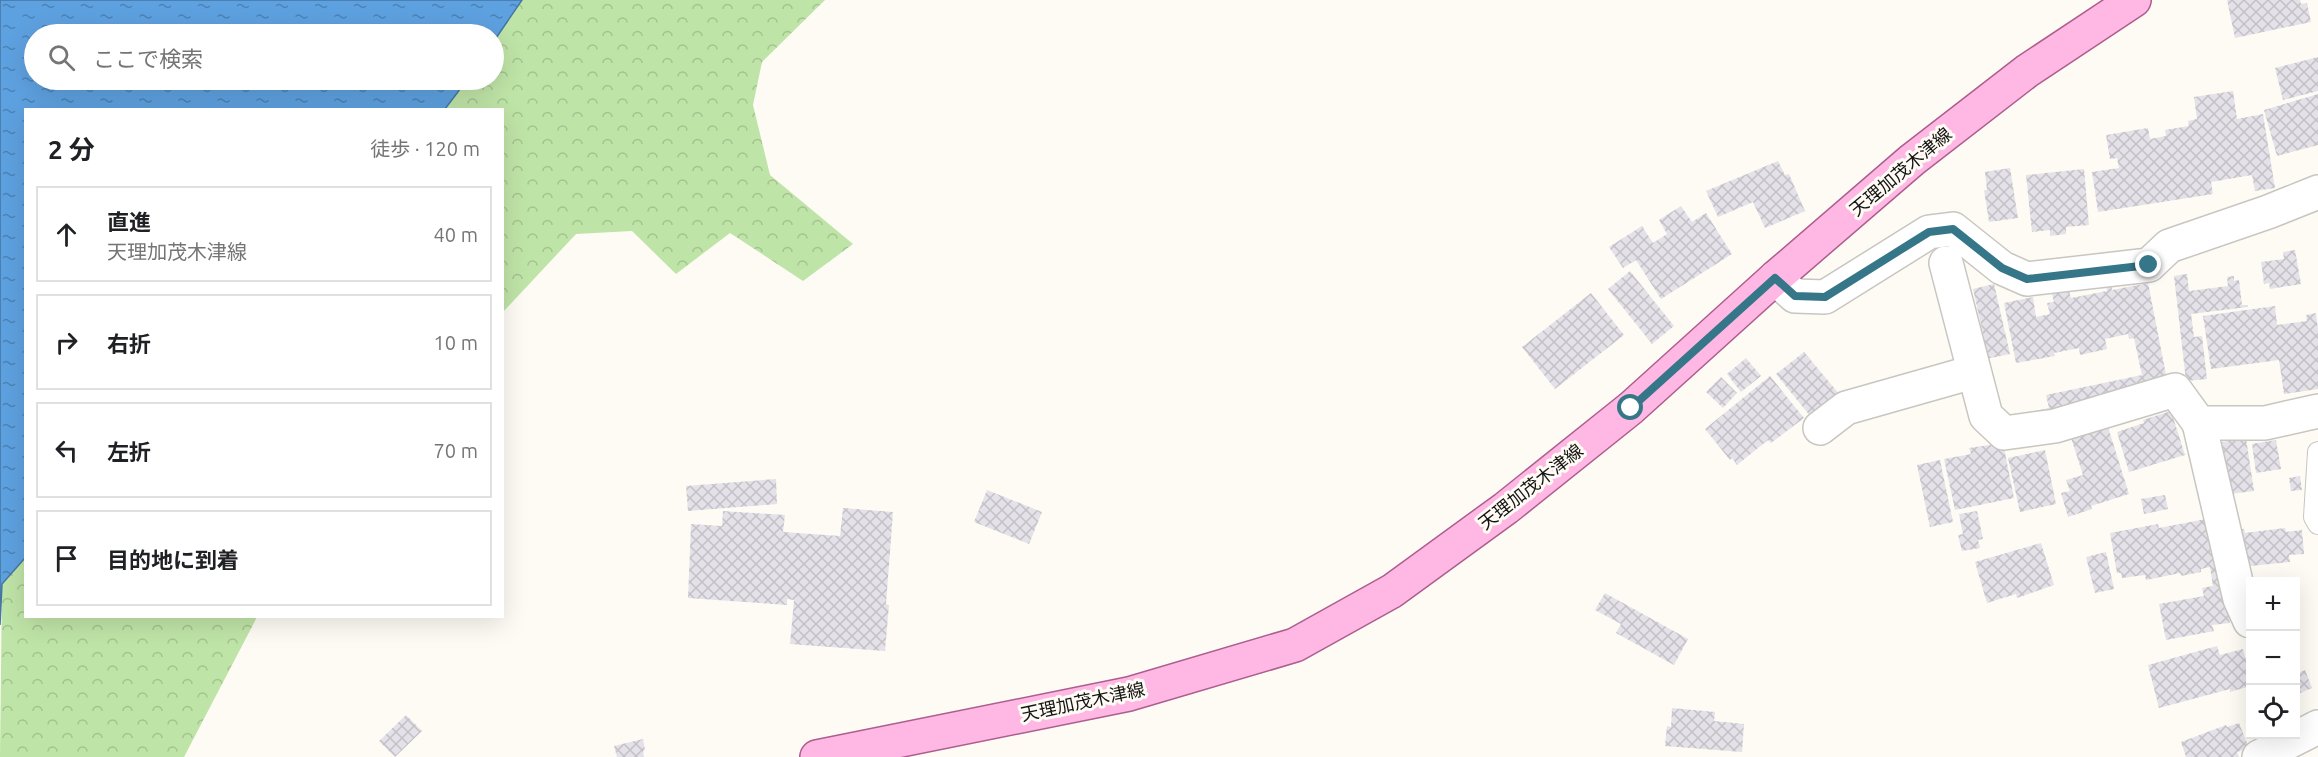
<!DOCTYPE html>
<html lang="ja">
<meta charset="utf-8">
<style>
:root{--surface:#fff;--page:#f2f2f2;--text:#202124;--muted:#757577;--line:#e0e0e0}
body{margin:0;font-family:Ubuntu,"Noto Sans JP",sans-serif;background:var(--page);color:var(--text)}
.controls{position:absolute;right:18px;bottom:18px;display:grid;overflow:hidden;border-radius:0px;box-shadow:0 6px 24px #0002}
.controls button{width:54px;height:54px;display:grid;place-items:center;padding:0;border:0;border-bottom:2px solid var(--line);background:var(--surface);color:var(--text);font:30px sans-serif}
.stop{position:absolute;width:18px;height:18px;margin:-14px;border:4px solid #357689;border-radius:50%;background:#fff}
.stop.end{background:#357689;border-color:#fff;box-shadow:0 2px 6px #0008}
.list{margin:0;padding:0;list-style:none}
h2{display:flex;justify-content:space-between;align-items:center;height:78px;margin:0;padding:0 24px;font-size:26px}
h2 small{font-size:20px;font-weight:400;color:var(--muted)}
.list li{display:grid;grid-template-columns:39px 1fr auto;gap:18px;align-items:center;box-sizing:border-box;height:96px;margin:0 12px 12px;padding:0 12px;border:2px solid var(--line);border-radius:0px}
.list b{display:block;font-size:22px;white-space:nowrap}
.list p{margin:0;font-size:20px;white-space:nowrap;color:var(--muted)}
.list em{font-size:20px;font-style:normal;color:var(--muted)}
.icon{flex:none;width:33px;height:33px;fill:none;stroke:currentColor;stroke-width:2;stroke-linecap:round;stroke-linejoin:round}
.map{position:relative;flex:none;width:2318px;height:757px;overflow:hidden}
.search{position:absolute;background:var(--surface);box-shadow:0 6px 24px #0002;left:24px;top:24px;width:480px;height:66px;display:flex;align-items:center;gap:15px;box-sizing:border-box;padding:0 21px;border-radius:33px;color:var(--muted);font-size:22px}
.panel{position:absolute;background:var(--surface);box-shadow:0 6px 24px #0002;left:24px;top:108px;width:480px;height:510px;border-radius:0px}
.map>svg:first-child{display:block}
</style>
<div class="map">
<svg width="2318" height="757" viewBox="0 0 2318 757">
<defs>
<pattern id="forest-crowns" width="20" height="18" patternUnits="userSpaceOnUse" patternTransform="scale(1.5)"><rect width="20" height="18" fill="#bfe4a7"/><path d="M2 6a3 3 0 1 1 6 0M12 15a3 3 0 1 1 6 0" fill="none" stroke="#a3c38f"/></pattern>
<pattern id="water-ripples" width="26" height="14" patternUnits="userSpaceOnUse" patternTransform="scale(1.5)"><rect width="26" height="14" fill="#5ea1e0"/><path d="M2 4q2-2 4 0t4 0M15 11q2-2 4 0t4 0" fill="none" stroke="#4c82b4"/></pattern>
<pattern id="building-cross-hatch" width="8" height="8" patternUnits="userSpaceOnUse" patternTransform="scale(1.5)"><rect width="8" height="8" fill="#e4e2e8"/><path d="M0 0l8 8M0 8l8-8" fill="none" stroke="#c3c1c6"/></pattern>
</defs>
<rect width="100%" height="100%" fill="#fefbf5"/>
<!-- forest -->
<g fill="url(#forest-crowns)">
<path d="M522,0H825L762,62L753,105L770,175L853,244L803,281L730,233L676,274L632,231L576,234L503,312L502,110H445L467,80H494V41Z"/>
<path d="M25,558L26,616L257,617L184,757H0L2,584Z"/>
</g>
<!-- water -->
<path fill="url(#water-ripples)" stroke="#4876a2" stroke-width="1.5" d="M0,0H522L494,41V34H34V80H467L445,109L26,110L25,558L2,584L0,625Z"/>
<!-- building -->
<g fill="url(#building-cross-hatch)">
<path d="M2227,0H2300L2301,4L2307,3L2311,22L2235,38Z"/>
<path d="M2318,57V91L2283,100L2275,68Z"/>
<path d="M2233,91L2237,119L2263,114L2275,188L2255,191L2252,175L2211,182L2213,194L2098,212L2092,172L2119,168L2117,158L2110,159L2106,135L2148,128L2150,139L2166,136L2165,130L2189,126L2188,121L2197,119L2194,97Z"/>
<path d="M2318,94V145L2277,156L2264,110Z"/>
<path d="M1778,161L1785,175L1789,174L1805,211L1765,228L1753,202L1718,217L1706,191Z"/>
<path d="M2010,168L2018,218L1989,222L1984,190H1987L1985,172Z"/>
<path d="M2084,169L2089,225L2066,227V234L2050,236V230L2032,232L2026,175Z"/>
<path d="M1681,206L1692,222L1706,213L1732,254L1661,299L1636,260L1623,268L1609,247L1642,226L1653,243L1667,234L1659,220Z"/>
<path d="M2295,250L2301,284L2270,289L2269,283L2264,284L2261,262L2284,259L2283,252Z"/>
<path d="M1630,271L1674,326L1652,344L1608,289Z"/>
<path d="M2187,274L2189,291L2228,286L2227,277L2234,276V281L2239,280L2242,305H2248V307L2191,314L2194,337L2202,336L2207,379L2186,381L2174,276Z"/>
<path d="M2148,283L2169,390L2027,418L2026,413L2049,408L2046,395L2142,375L2134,338L2129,339L2128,334L2105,339L2107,349L2080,355L2079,348L2054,353L2055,356L2016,363L2004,303L2033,297L2036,317L2050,314L2047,303L2054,302L2052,294L2069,291L2071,298L2107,291L2106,285L2111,284L2112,290Z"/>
<path d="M1994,284L2010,354L1986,359L1984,352L1987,351L1973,289Z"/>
<path d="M1591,293L1624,335L1555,389L1522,347Z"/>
<path d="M2275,306L2277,325L2307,321L2306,315L2316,313L2318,330V389L2284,394L2279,360L2211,369L2203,316Z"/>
<path d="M1804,352L1845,401L1811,417L1776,374Z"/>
<path d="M1746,358L1761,376L1741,392L1727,374Z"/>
<path d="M1770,376L1804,418L1771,443L1768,440L1737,465L1732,458L1730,460L1705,429Z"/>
<path d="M1721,377L1737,393L1723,408L1706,392Z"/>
<path d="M2171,411L2185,455L2129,472L2117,432L2144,423L2143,420Z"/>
<path d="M2108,427L2129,494L2091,506L2092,509L2068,517L2061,493L2070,491L2066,480L2083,475L2071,438Z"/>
<path d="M2246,438L2254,491L2230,494L2222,442Z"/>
<path d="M2276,440L2281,469L2256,473L2252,444Z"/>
<path d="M2003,443L2014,498L1955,510L1944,459L1971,454L1969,448Z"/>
<path d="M2045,450L2056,504L2020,512L2008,458Z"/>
<path d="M1940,460L1953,522L1930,527L1917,465Z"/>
<path d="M2300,476L2302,490L2291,491L2289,478Z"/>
<path d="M776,479L777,504L688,511L686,486Z"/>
<path d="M987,490L1042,512L1029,544L974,522Z"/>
<path d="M2165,495L2168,509L2144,514L2141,499Z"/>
<path d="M843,508L893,512L886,604L889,605L885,651L790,644L794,600L787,599V605L688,598L691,524L722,526L723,511L785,515L783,532L840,536Z"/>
<path d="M1977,511L1983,539L1978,540L1980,548L1962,551L1958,535L1963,534L1959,514Z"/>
<path d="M2211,518L2230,623L2212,625L2214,631L2166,640L2159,604L2204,596L2202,588L2213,586L2210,567L2201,569V572L2181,576L2180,573L2146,580L2145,575L2122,578L2121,573H2117L2110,533L2158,524L2159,528Z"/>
<path d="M2285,528L2286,532L2302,530L2304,554L2289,555L2290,562L2250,566L2249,564L2245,565L2241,529H2244L2245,533Z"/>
<path d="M2041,543L2054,585L2017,598L2016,594L1987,603L1975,562Z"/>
<path d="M2106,552L2114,589L2095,593L2086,557Z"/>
<path d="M1605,593L1688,639L1674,665L1616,633L1621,624L1595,610Z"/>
<path d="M2217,646L2220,655L2243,649L2250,675V686L2230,692V689L2159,708L2148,665Z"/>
<path d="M2305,670L2312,688L2296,695V674Z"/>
<path d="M1672,708L1715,712L1714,721L1744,724L1742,752L1665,746L1667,726L1671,727Z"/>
<path d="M406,715L422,731L395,757L379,741Z"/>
<path d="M2239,723L2249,748L2237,752L2239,757H2186L2181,742L2226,725L2227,727Z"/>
<path d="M643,739L645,750L643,751L644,757H617L614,746Z"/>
</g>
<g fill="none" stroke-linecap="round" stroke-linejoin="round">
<!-- service casing -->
<g stroke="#c8c6c0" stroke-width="22">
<path id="service" d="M2318,452L2314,517L2318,524"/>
</g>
<!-- minor casing -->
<g stroke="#c8c6c0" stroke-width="36">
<g id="minor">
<path d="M1946,263L1986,416L2004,433L2055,426L2175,390L2199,423H2265L2318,411"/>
<path d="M1775,278L1795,296L1825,297L1929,232L1953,229L2002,268L2027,279L2149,265L2169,246L2268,212L2318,192"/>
<path d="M2199,423L2240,599L2250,621"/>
<path d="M1820,428L1846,408L1973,372"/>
<path d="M2259,757L2318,727"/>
</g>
</g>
<!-- primary casing -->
<g stroke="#ac5e8e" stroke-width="36">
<path id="primary" d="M817,757L1129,694L1295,645L1392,591L1506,508L1631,408L1775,278L1912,160L2027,71L2134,0"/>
</g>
<!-- service -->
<use href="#service" stroke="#fff" stroke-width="20"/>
<!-- minor -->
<use href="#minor" stroke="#fff" stroke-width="33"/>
<!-- primary -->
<use href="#primary" stroke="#ffb7e3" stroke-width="33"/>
</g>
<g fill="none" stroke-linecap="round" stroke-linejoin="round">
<!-- route -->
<path stroke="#357689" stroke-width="8" d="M1631,408L1775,278L1795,296L1825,297L1929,232L1953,229L2002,268L2027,279L2149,265"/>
</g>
<g text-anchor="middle" stroke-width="6" stroke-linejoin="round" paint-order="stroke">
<!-- street labels -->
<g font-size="18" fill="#131311" stroke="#fefbf5">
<text transform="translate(1901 172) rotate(-40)" y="6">天理加茂木津線</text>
<text transform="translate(1531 487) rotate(-38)" y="6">天理加茂木津線</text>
<text transform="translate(1083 702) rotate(-12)" y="6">天理加茂木津線</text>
</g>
</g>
</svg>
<div class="controls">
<button>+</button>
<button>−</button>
<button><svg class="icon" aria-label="locate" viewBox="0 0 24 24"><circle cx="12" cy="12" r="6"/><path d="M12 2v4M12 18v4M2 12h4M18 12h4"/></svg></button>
</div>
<div class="stop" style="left:1631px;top:408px"></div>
<div class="stop end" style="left:2149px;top:265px"></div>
<div class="search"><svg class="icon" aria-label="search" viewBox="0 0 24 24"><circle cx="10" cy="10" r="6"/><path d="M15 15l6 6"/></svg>ここで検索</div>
<section class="panel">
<h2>2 分<small>徒歩 · 120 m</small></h2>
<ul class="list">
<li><svg class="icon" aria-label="ahead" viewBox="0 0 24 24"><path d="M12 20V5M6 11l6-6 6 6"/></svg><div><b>直進</b><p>天理加茂木津線</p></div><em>40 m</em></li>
<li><svg class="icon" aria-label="right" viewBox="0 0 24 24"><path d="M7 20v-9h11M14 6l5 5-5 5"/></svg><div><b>右折</b></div><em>10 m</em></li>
<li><svg class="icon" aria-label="left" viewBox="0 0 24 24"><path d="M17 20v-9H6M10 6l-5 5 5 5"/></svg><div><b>左折</b></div><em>70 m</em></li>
<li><svg class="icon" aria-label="arrive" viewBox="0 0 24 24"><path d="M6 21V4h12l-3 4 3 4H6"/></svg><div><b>目的地に到着</b></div></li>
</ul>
</section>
</div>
